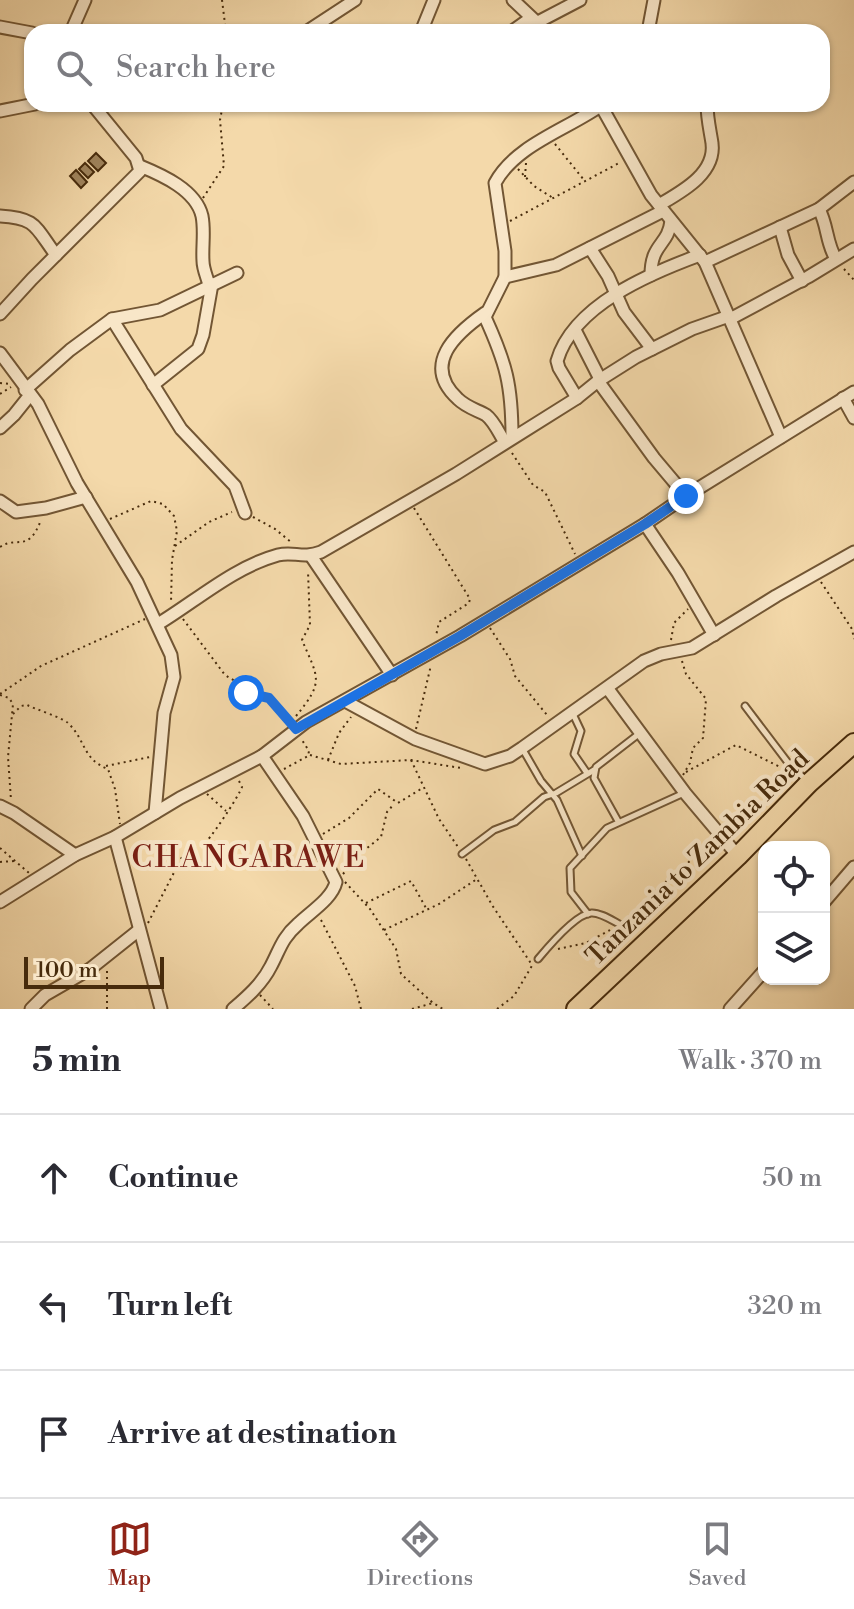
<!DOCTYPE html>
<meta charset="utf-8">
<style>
:root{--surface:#fff;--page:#f7f7f7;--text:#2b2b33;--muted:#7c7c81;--line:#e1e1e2;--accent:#8f2418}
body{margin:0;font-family:"Libre Bodoni",serif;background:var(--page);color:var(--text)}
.controls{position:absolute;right:24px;bottom:24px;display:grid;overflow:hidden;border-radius:16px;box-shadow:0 2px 6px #0004}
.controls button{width:72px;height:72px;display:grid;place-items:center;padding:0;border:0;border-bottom:2px solid var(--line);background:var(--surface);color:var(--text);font:40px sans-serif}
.scale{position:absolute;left:24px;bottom:20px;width:140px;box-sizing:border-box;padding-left:8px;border:4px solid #472b0c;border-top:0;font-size:22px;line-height:28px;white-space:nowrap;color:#472b0c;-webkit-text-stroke:6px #f8e6c8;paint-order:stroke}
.stop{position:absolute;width:24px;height:24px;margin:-18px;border:6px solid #1a73e8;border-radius:50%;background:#fff}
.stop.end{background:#1a73e8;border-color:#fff;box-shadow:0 2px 8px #0008}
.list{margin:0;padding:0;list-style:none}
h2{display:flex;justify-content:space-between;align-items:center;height:104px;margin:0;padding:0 32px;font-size:34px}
h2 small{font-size:26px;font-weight:400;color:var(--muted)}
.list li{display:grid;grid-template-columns:52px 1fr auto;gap:24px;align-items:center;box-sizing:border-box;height:128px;padding:0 32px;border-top:2px solid var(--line)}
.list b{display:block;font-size:30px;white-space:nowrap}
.list em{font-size:26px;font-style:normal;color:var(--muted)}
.icon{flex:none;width:44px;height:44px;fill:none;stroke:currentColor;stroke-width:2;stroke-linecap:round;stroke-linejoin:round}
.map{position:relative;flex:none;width:854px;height:1009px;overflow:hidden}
.search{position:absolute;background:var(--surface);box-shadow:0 2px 6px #0004;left:24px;right:24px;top:24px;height:88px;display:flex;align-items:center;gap:20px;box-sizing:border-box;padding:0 28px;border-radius:24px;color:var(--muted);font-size:30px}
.sheet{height:488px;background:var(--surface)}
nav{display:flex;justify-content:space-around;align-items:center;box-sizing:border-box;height:112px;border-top:2px solid var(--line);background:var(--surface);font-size:22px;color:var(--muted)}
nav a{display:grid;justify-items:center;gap:4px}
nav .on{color:var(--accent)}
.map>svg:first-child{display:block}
</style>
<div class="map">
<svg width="854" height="1009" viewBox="0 0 854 1009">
<rect width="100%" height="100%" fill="#f4d9aa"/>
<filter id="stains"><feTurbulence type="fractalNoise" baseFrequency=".0025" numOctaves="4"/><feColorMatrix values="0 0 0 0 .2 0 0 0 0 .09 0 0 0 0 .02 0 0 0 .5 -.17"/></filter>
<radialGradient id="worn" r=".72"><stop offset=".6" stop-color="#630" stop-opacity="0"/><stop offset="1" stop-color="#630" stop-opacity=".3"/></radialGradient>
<!-- building -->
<g fill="#a1855e" stroke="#472b0c" stroke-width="2">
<path d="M96,153L106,163L98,171L88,161Z"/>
<path d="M85,163L94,172L88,178L79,169Z"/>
<path d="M76,170L87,182L81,188L70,176Z"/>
</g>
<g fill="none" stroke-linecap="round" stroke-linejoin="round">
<!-- service casing -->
<g stroke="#725634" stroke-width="9">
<g id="service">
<path d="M745,706L789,764L806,780"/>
<path d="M573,714L581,731L574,754L587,773"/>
<path d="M522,748L541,781L557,800L582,856"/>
<path d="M618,821L594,778L596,767L640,733"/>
<path d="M462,854L494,830L515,822L544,797L556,793L594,770"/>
<path d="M588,914L571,892L570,868L607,828L684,793"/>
<path d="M538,959C548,947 576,914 591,913C600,912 613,921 621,925"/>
</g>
</g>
<!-- minor casing -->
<g stroke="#725634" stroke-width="15">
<g id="minor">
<path d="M513,0L547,32"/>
<path d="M536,23L580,0"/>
<path d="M0,27L32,33"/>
<path d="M71,32L85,0"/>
<path d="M306,32L355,0"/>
<path d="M421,32L434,0"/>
<path d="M511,32L531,18"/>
<path d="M648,32L654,0"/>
<path d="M600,104L651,195L705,262L781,437"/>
<path d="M0,111L35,104"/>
<path d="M140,166C162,175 196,190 202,216C205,231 202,246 203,261C203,269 207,277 209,285"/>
<path d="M659,205C681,192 716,174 712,143C710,130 707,118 707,104"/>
<path d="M819,209C828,226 826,243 836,259"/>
<path d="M0,216C37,218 35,227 56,255"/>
<path d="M780,227L788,255L802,281"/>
<path d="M590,248L608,276L624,312L652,349"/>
<path d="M705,262L819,209L854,182"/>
<path d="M651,275C651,243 668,246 671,221"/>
<path d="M505,277L556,265L663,211"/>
<path d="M485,313C455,334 421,365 458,399C466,407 477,410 486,415C494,421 499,433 504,441"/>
<path d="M0,314L32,279L140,171L136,158L92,104"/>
<path d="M112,319L181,429L235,486L245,513"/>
<path d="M730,319L808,277L854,249"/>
<path d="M575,330L600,379"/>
<path d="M0,353L38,404L77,483L137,582L171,655L174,677L164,713L155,813"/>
<path d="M598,381L654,458L686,496"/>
<path d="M153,385L198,349L203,335L212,284"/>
<path d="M25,390L70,350L112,319L160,310L237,273"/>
<path d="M577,398L559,368L557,361C573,305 651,273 700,255"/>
<path d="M843,398L854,418"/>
<path d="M0,428L14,415L30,395"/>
<path d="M512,437C512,385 506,363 485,317L505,277V251L495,183C516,144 569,129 603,104"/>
<path d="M0,501L16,512L46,508L86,497"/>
<path d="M645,524L678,573L714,635"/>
<path d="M311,556L392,675"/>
<path d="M158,624C196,601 234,567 278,555C294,551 302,559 321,552L456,474L577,398L598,381L636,357L692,329L729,316"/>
<path d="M608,689L685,793L738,856"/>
<path d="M345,701L415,739L485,764L510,756L522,748L644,661L661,654L692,648L776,596L854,552"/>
<path d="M0,806L14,813L75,855"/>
<path d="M115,837L161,1009"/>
<path d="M0,902L75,855L115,837L180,798L262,756L306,722L460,636L645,524L686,496L854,392"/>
<path d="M824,902L854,867"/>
<path d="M31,1009L45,995L90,969L139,930"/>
<path d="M233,1009C247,997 262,984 271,966C280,949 282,938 298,924C310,912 332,899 336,882L303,816L262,756"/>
<path d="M730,1009L764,971"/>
</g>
</g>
<!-- trunk casing -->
<g stroke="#472b0c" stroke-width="22">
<path id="trunk" d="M576,1009L738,856L809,783L854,743"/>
</g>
<!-- path -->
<g stroke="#472b0c" stroke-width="2" stroke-dasharray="2 4" stroke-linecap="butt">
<path d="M222,0L226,32"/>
<path d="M555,144L584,180"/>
<path d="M518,169L534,186L553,198"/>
<path d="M525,177L526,163"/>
<path d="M203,198L224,166L220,120L223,104"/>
<path d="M510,221L621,162"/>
<path d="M844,269L854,280"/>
<path d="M0,383L11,384"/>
<path d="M0,394L11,387"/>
<path d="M512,453L533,485L545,492L575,554"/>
<path d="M414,508L470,599L469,603L439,622L436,636"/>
<path d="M253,517L275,529L291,542"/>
<path d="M110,519L151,501L163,504L174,516L177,531L172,560L171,603"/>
<path d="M175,546L209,522L232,512"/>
<path d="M0,547C18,535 28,554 41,520"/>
<path d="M821,582L852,629L854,639"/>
<path d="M183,619L225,675L235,681L246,693L269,698L290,721"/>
<path d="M490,628L510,659L515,676L547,715"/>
<path d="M671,640L674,623L688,609"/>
<path d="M682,661L686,674L706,699L703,738L693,748L690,763L683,775"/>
<path d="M0,694L41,666L145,619"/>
<path d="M0,695L9,698L13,704L8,757L11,800"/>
<path d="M13,714L21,706L27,705C35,709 63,718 68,723C86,740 82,759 108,769L115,789L120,824"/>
<path d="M296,716C325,681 318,678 302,640L310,625L308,571"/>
<path d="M416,729L431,665"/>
<path d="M310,755L341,764L411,760L461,768"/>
<path d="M328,760L339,733L351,717"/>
<path d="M411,760L439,819L458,847"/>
<path d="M106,766L150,757"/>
<path d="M284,769L308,756L309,751L302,740"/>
<path d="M686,772L736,745L782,768"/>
<path d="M207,794L226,811"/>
<path d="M323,834L349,818L378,789L398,803L421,789"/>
<path d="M0,848L29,873"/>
<path d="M466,859L492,905L532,965"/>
<path d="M0,862L15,861"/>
<path d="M343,874L362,852L381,837L387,812L394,804"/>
<path d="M345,882L370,909L396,949L401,974L433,1003L443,1009"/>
<path d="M366,903L411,881L426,908"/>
<path d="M321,920L355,986L361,1009"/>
<path d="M629,922L653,893L713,841"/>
<path d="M148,923L183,855C189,850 194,850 201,847C208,843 239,796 242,787L239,781"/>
<path d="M384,930L439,904L477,879"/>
<path d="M558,949L586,943L612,929"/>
<path d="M260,995L273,1009"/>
<path d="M107,1009V970"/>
<path d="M412,1009L433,1003"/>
<path d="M497,1009L514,996L533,964"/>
</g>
<!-- service -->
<use href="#service" stroke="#f8e6c8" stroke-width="5"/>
<!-- minor -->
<use href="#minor" stroke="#f8e6c8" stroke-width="11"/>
<!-- trunk -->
<use href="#trunk" stroke="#f4d9aa" stroke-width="18"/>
</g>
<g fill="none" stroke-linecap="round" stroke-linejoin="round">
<!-- route -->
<path stroke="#1a73e8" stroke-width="10" d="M246,693L269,698L296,729L460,636L645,524L686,496"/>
</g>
<g text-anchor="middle" stroke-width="8" stroke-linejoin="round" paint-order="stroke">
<!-- street labels -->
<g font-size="26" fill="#472b0c" stroke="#f8e6c8">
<text transform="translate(697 857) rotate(-44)" y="9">Tanzania to Zambia Road</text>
</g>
<!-- quarter labels -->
<g font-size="30" letter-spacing="2" fill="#7a1f14" stroke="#f8e6c8">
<text x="249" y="867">CHANGARAWE</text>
</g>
</g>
<rect width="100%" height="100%" filter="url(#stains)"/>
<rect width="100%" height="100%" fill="url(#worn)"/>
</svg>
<div class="controls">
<button><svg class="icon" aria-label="locate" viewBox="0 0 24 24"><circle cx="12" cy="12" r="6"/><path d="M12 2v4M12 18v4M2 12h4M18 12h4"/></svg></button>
<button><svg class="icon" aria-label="layers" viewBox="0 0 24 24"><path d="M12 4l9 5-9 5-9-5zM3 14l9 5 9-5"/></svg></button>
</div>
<div class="scale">100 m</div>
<div class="stop" style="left:246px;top:693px"></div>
<div class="stop end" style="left:686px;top:496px"></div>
<div class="search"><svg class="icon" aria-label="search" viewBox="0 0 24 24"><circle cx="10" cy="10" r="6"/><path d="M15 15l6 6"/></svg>Search here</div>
</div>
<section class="sheet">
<h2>5 min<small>Walk · 370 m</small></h2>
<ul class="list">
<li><svg class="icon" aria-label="ahead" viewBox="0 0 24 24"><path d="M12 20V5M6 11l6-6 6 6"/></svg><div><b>Continue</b></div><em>50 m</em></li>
<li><svg class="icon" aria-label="left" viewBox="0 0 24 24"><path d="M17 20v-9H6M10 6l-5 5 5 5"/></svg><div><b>Turn left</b></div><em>320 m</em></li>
<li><svg class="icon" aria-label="arrive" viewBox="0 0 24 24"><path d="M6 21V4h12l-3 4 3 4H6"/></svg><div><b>Arrive at destination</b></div></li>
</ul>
</section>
<nav>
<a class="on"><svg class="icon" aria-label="map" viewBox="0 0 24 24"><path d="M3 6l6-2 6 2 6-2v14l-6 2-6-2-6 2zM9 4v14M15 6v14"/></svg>Map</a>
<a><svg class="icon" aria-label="directions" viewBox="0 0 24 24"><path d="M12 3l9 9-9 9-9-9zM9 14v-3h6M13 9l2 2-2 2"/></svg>Directions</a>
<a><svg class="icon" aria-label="saved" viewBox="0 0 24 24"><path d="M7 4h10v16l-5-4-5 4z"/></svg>Saved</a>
</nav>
